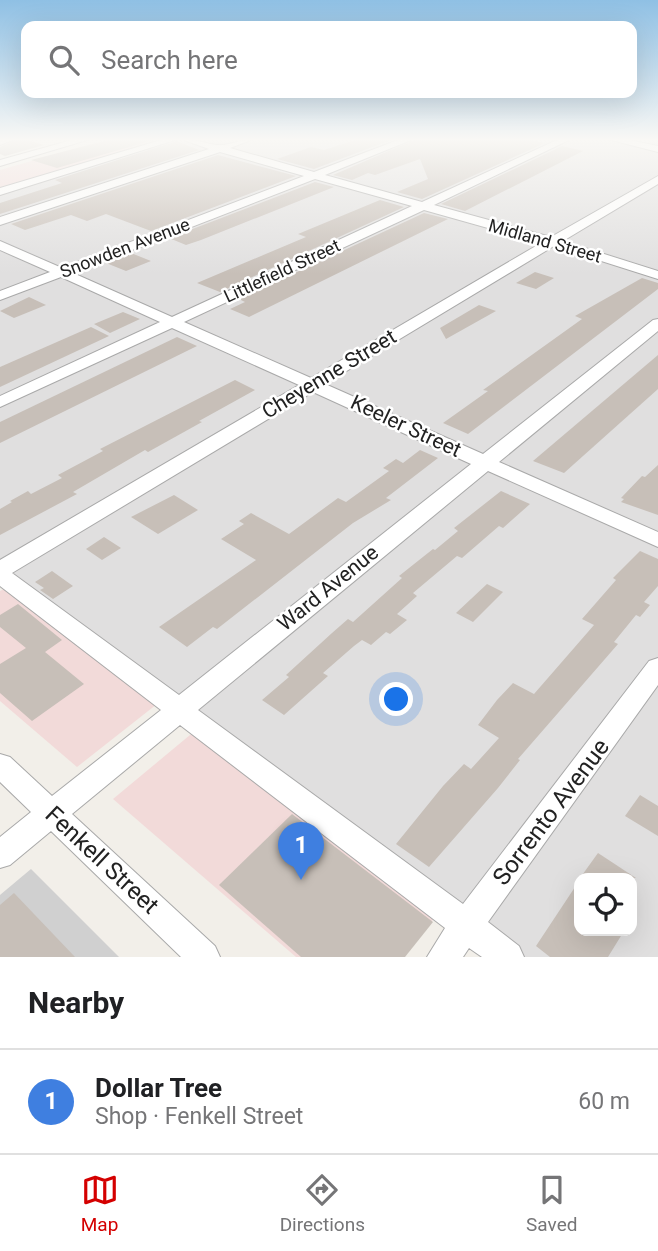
<!DOCTYPE html>
<meta charset="utf-8">
<style>
:root{--surface:#fff;--page:#f2f2f2;--text:#202124;--muted:#757577;--line:#e0e0e0;--accent:#d40000}
body{margin:0;font-family:Roboto,sans-serif;background:var(--page);color:var(--text)}
.controls{position:absolute;right:21px;bottom:21px;display:grid;overflow:hidden;border-radius:14px;box-shadow:0 7px 28px #0002}
.controls button{width:63px;height:63px;display:grid;place-items:center;padding:0;border:0;border-bottom:2px solid var(--line);background:var(--surface);color:var(--text);font:35px sans-serif}
.you{position:absolute;left:397px;top:700px;width:24px;height:24px;margin:-18px;border:5px solid #fff;border-radius:50%;background:#1a73e8;box-shadow:0 0 0 10px #1a73e833}
.badge{display:grid;place-items:center;width:46px;height:46px;border-radius:50%;background:var(--accent);color:#fff;font-size:23px;font-weight:700}
.pin{position:absolute;translate:-50% -58px;filter:drop-shadow(0 2px 4px #0008)}
.pin::after{content:'';position:absolute;top:37px;width:24px;height:21px;background:inherit;clip-path:polygon(0 0,100% 0,50% 100%)}
.list{margin:0;padding:0;list-style:none}
h2{display:flex;justify-content:space-between;align-items:center;height:91px;margin:0;padding:0 28px;font-size:30px}
h2 small{font-size:23px;font-weight:400;color:var(--muted)}
.list li{display:grid;grid-template-columns:46px 1fr auto;gap:21px;align-items:center;box-sizing:border-box;height:105px;padding:0 28px;border-top:2px solid var(--line)}
.list b{display:block;font-size:26px;white-space:nowrap}
.list p{margin:0;font-size:23px;white-space:nowrap;color:var(--muted)}
.list em{font-size:23px;font-style:normal;color:var(--muted)}
.icon{flex:none;width:38px;height:38px;fill:none;stroke:currentColor;stroke-width:2;stroke-linecap:round;stroke-linejoin:round}
.map{position:relative;flex:none;width:658px;height:957px;overflow:hidden}
.search{position:absolute;background:var(--surface);box-shadow:0 7px 28px #0002;left:21px;right:21px;top:21px;height:77px;display:flex;align-items:center;gap:18px;box-sizing:border-box;padding:0 24px;border-radius:14px;color:var(--muted);font-size:26px}
.sheet{height:196px;background:var(--surface)}
nav{display:flex;justify-content:space-around;align-items:center;box-sizing:border-box;height:98px;border-top:2px solid var(--line);background:var(--surface);font-size:19px;color:var(--muted)}
nav a{display:grid;justify-items:center;gap:4px}
nav .on{color:var(--accent)}
.map>svg:first-child{display:block}
</style>
<div class="map">
<svg width="658" height="957" viewBox="0 0 658 957">
<rect width="100%" height="100%" fill="#f2efe9"/>
<!-- residential -->
<path fill="#e0dfdf" fill-rule="evenodd" d="M164,140H658V957H486L0,586V190ZM579,878H632V931H579Z"/>
<!-- commercial -->
<g fill="#f2dad9">
<path d="M105,140H164L0,190V170Z"/>
<path d="M4,589L157,704L77,767L0,701V591Z"/>
<path d="M196,730L439,912L404,957H296L113,799Z"/>
</g>
<!-- religious -->
<path fill="#d0d0d0" d="M31,869L119,957H0V895Z"/>
<!-- building -->
<g fill="#c7bfb8">
<path d="M14,140H28L44,145L5,156L0,154V147Z"/>
<path d="M108,140H153L57,168L31,160Z"/>
<path d="M355,140H391L314,169L277,159L311,147L324,150Z"/>
<path d="M414,140H532L545,143L422,199L397,192L428,179L420,159L375,175L368,173L352,180L333,175Z"/>
<path d="M177,141L199,150L0,214V203L62,183L55,180Z"/>
<path d="M562,146L583,151L465,211L441,204Z"/>
<path d="M218,155L296,176L151,231L106,214L87,221L71,215L25,230L11,224Z"/>
<path d="M315,182L334,187L201,240L186,245L169,238Z"/>
<path d="M380,200L404,207L220,292L197,283L306,237L298,234Z"/>
<path d="M424,213L448,219L249,317L230,309L245,302L239,299Z"/>
<path d="M131,253L151,261L126,271L106,263Z"/>
<path d="M535,272L554,278L536,289L516,283Z"/>
<path d="M642,278L658,283V289L468,434L443,423L488,391L483,390L582,319L575,316Z"/>
<path d="M29,297L46,305L14,318L0,311Z"/>
<path d="M479,305L496,311L446,339L440,328Z"/>
<path d="M123,312L140,319L110,333L94,324Z"/>
<path d="M91,327L109,336L0,387V367Z"/>
<path d="M177,337L197,346L0,443V422Z"/>
<path d="M658,355V389L564,473L533,461Z"/>
<path d="M235,380L255,390L199,421L202,422L148,452L145,450L73,492L77,494L0,535V509L12,502L10,501L28,491L31,494L62,478L58,475L103,451L100,449Z"/>
<path d="M420,450L438,458L386,498L391,500L353,523L217,629L213,627L187,647L159,627L256,560L221,539L244,524L239,521L251,513L289,534L338,498L346,502L389,471L383,468L396,459L403,463Z"/>
<path d="M658,465V515L621,502L624,499L621,498L642,476L645,477Z"/>
<path d="M501,491L530,504L503,528L499,526L462,558L457,556L413,593L417,596L397,614L407,620L390,634L386,632L371,645L362,640L354,646L323,673L328,676L284,715L262,700L289,677L286,675L332,633L348,619L353,622L402,578L399,576L433,549L435,550L458,531L454,528Z"/>
<path d="M174,495L198,510L158,534L131,517Z"/>
<path d="M104,537L121,548L102,560L86,549Z"/>
<path d="M640,551L658,559V586L644,602L650,605L640,617L636,615L614,642L618,644L518,759L520,760L498,788L429,867L396,844L443,786L464,764L471,769L499,738L478,725L497,700L513,683L534,694L594,625L582,619L616,580L613,578Z"/>
<path d="M52,571L73,586L53,599L40,590L44,588L35,582Z"/>
<path d="M487,584L503,592L473,622L456,613Z"/>
<path d="M18,604L62,640L45,652L84,684L32,721L0,693V664L26,648L0,627V615Z"/>
<path d="M640,795L658,806V836L625,816Z"/>
<path d="M292,814L433,922L405,957H301L219,885Z"/>
<path d="M598,853L636,878H580Z"/>
<path d="M579,881V931H624L608,957H550L536,946Z"/>
<path d="M14,893L75,957H0V905Z"/>
</g>
<g fill="none" stroke-linecap="round" stroke-linejoin="round">
<!-- minor casing -->
<g stroke="#a9a9a9" stroke-width="2">
<g id="minor">
<path d="M0,140H12L0,145Z"/>
<path d="M72,140H87L0,166V160Z"/>
<path d="M161,140H175L0,195V188Z"/>
<path d="M184,140C196,139 206,144 217,145C228,146 240,140 251,140L230,148L314,172L398,140H411L325,175L422,202L557,140H569L434,205L551,237L658,176V184L563,241L658,271V279L554,246L325,384L483,454L653,320L658,319V331L499,462L658,532V547L488,471L198,710L463,904L649,661L658,658V685L488,922L519,946L524,957H482L469,948L463,957H427L445,928L180,725L72,814L215,946L220,957H181L51,831L10,865L0,868V837L31,812L0,782V754L10,757L52,796L161,710L0,586V560L299,385L172,328L0,407V396L160,322L61,277L0,300V291L50,272L0,250V241L62,268L304,176L220,152L0,225V217L209,149ZM315,179L412,206L172,317L73,273ZM424,210L541,243L311,378L184,322ZM313,392L471,464L179,695L12,573Z"/>
<path d="M611,140H629L658,146V152Z"/>
</g>
</g>
<!-- minor -->
<use href="#minor" fill="#fff" fill-rule="evenodd"/>
</g>
<!-- sky -->
<linearGradient id="sky" x2="0" y2="1"><stop stop-color="#8fc0e4"/><stop offset="0.51" stop-color="#f9f8f5"/><stop offset="1" stop-color="#f9f8f5" stop-opacity="0"/></linearGradient>
<rect width="658" height="274" fill="url(#sky)"/>
<g text-anchor="middle" stroke-width="5" stroke-linejoin="round" paint-order="stroke">
<!-- far-street labels -->
<g font-size="18" fill="#222" stroke="#fff">
<text transform="translate(545 241) rotate(16)" y="6">Midland Street</text>
<text transform="translate(125 248) rotate(-21)" y="6">Snowden Avenue</text>
<text transform="translate(282 271) rotate(-25)" y="6">Littlefield Street</text>
</g>
<!-- street labels -->
<g font-size="21" fill="#222" stroke="#fff">
<text transform="translate(329 374) rotate(-31)" y="7">Cheyenne Street</text>
<text transform="translate(406 426) rotate(25)" y="7">Keeler Street</text>
<text transform="translate(328 588) rotate(-39)" y="7">Ward Avenue</text>
</g>
<!-- near-street labels -->
<g font-size="24" fill="#222" stroke="#fff">
<text transform="translate(551 812) rotate(-53)" y="8">Sorrento Avenue</text>
<text transform="translate(102 860) rotate(43)" y="8">Fenkell Street</text>
</g>
</g>
</svg>
<div class="controls">
<button><svg class="icon" aria-label="locate" viewBox="0 0 24 24"><circle cx="12" cy="12" r="6"/><path d="M12 2v4M12 18v4M2 12h4M18 12h4"/></svg></button>
</div>
<div class="you"></div>
<div class="pin badge" style="left:301px;top:880px;background:#3f7fe0">1</div>
<div class="search"><svg class="icon" aria-label="search" viewBox="0 0 24 24"><circle cx="10" cy="10" r="6"/><path d="M15 15l6 6"/></svg>Search here</div>
</div>
<section class="sheet">
<h2>Nearby<small></small></h2>
<ul class="list">
<li><span class="badge" style="background:#3f7fe0">1</span><div><b>Dollar Tree</b><p>Shop · Fenkell Street</p></div><em>60 m</em></li>
</ul>
</section>
<nav>
<a class="on"><svg class="icon" aria-label="map" viewBox="0 0 24 24"><path d="M3 6l6-2 6 2 6-2v14l-6 2-6-2-6 2zM9 4v14M15 6v14"/></svg>Map</a>
<a><svg class="icon" aria-label="directions" viewBox="0 0 24 24"><path d="M12 3l9 9-9 9-9-9zM9 14v-3h6M13 9l2 2-2 2"/></svg>Directions</a>
<a><svg class="icon" aria-label="saved" viewBox="0 0 24 24"><path d="M7 4h10v16l-5-4-5 4z"/></svg>Saved</a>
</nav>
